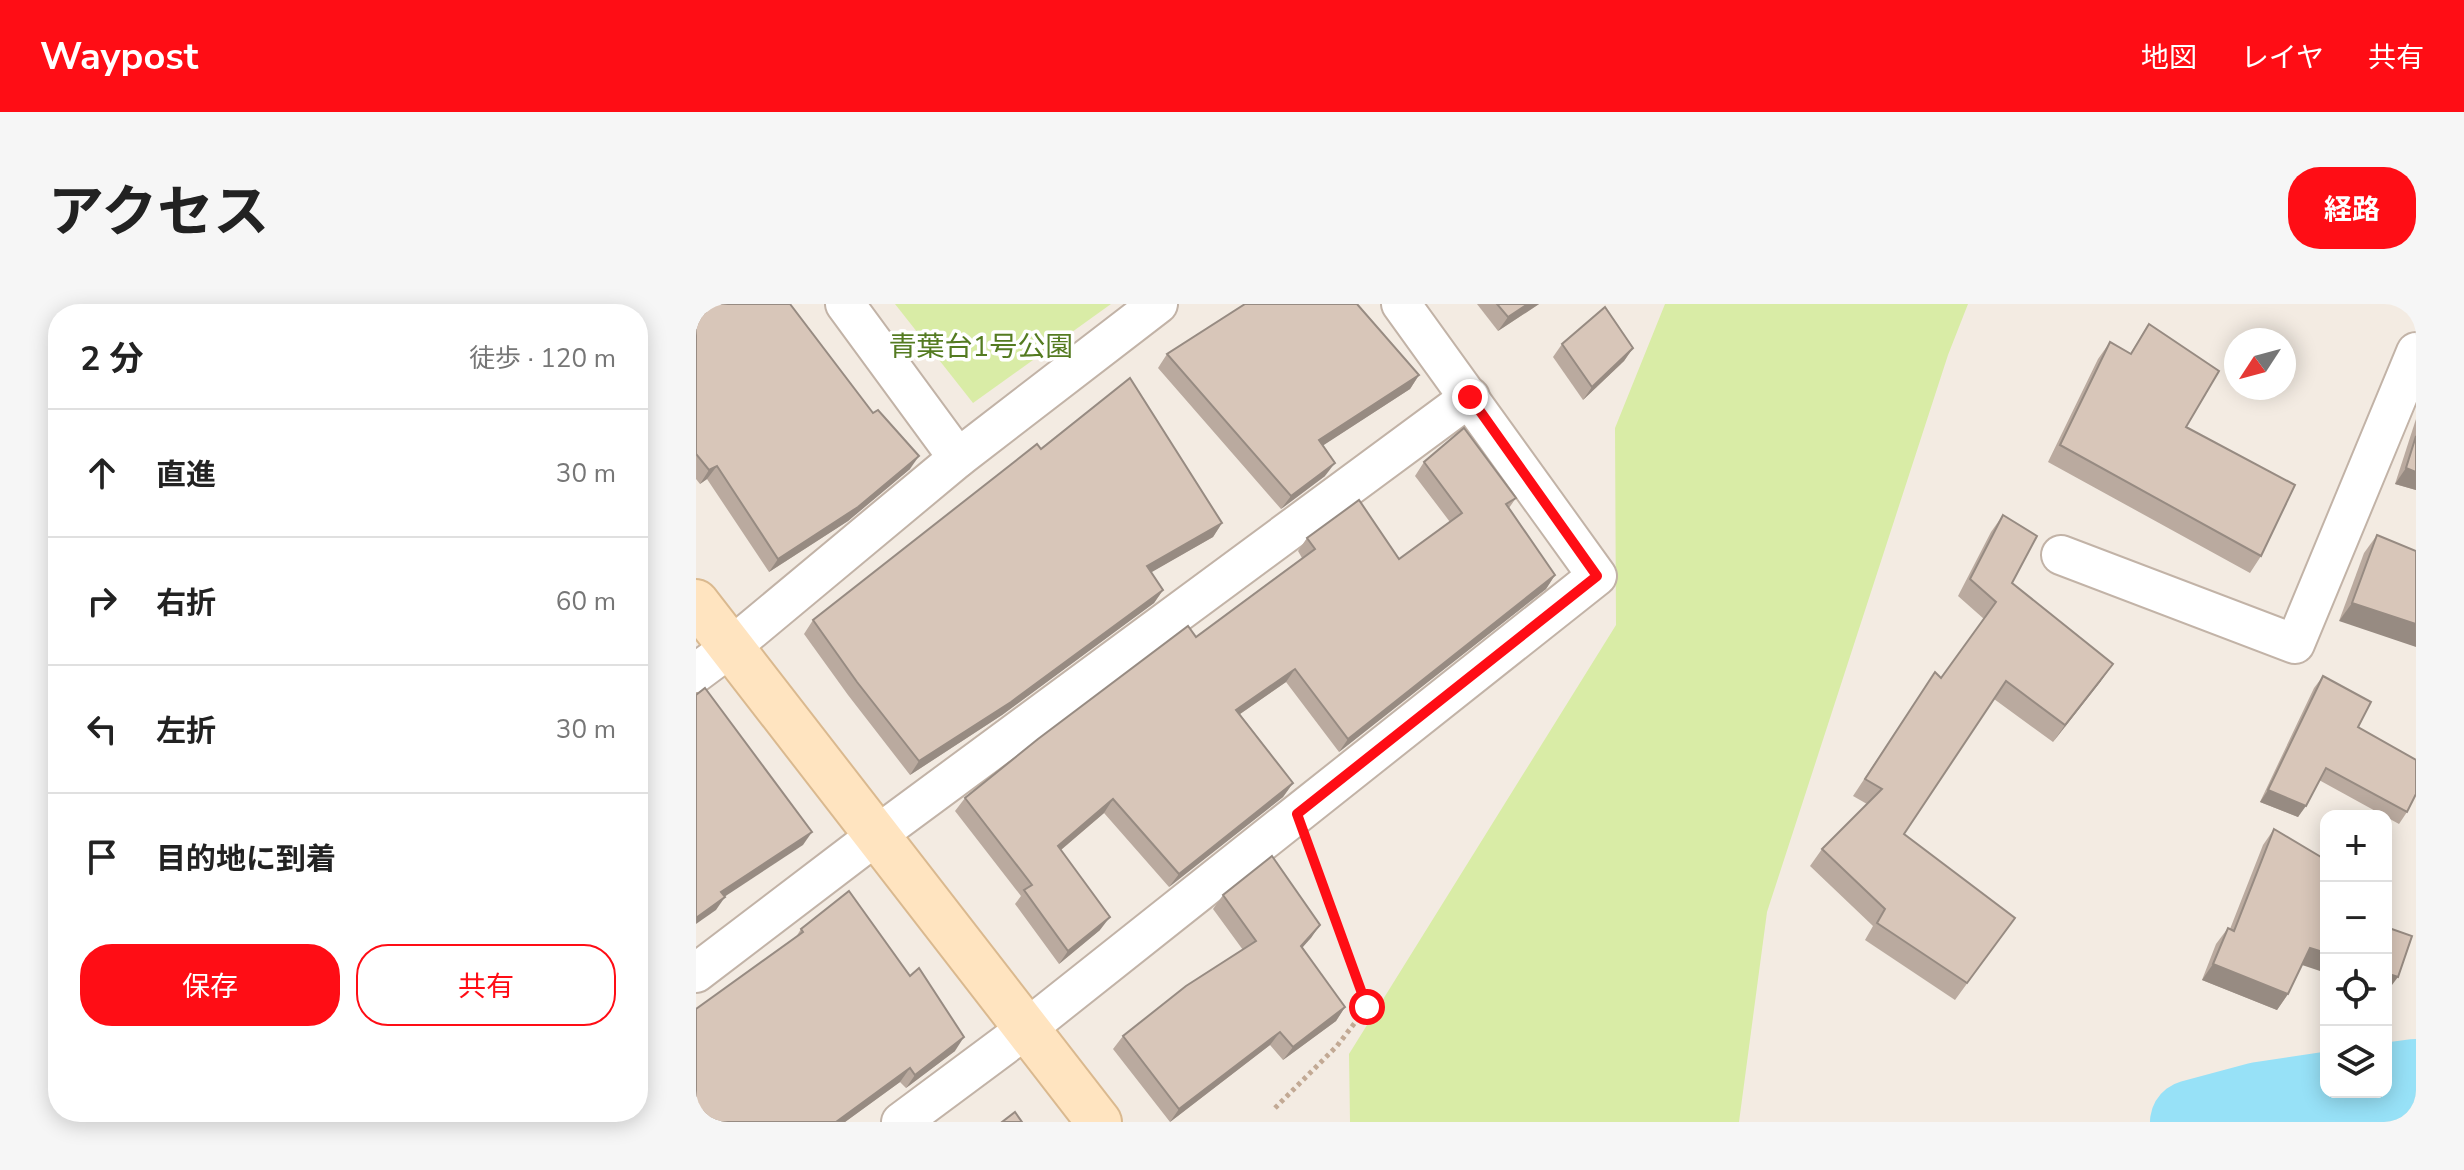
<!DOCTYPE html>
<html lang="ja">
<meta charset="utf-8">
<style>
:root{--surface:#fff;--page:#f6f6f6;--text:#222;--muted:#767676;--line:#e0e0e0;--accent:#ff0d15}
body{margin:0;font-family:"Nunito Sans","Noto Sans JP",sans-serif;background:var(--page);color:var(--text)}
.controls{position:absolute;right:24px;bottom:24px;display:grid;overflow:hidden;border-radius:16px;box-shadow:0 4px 20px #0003}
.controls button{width:72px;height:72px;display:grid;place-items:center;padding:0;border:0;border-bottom:2px solid var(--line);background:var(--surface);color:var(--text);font:40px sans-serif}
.compass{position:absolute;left:1528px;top:24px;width:72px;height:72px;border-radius:50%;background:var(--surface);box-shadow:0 4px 20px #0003;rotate:234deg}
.stop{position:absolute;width:24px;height:24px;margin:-18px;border:6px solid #ff0d15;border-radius:50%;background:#fff}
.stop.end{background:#ff0d15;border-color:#fff;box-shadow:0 2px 8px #0008}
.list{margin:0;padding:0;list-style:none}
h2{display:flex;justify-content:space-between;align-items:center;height:104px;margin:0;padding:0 32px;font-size:34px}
h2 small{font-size:26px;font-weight:400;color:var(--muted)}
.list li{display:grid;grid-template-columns:52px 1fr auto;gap:24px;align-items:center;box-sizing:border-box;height:128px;padding:0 32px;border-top:2px solid var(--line)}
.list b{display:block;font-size:30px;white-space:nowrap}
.list em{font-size:26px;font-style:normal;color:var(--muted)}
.actions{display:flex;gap:16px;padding:24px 32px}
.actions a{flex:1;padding:18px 0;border:2px solid var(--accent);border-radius:32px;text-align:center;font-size:28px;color:var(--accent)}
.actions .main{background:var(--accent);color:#fff}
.icon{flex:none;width:44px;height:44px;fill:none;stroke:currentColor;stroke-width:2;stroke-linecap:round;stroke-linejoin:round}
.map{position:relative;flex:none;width:1720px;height:818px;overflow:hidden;border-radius:32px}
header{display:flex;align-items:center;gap:48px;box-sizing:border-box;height:112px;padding:0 40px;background:var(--accent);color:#fff}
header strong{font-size:38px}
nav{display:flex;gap:44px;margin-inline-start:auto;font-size:28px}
.intro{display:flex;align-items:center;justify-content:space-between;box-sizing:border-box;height:192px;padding:0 48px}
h1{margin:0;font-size:56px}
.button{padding:20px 36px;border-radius:32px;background:var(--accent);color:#fff;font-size:28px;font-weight:700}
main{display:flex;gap:48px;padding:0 48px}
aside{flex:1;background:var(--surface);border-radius:32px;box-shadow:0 4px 20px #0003}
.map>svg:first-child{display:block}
</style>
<header>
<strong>Waypost</strong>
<nav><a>地図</a><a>レイヤ</a><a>共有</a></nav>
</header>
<div class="intro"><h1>アクセス</h1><a class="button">経路</a></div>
<main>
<aside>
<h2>2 分<small>徒歩 · 120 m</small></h2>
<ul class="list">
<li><svg class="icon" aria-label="ahead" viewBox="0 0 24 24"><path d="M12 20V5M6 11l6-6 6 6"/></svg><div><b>直進</b></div><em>30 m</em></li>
<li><svg class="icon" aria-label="right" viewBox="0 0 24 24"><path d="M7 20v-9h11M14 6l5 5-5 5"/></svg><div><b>右折</b></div><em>60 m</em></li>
<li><svg class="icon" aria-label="left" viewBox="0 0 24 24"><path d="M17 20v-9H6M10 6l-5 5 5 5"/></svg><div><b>左折</b></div><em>30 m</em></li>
<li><svg class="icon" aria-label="arrive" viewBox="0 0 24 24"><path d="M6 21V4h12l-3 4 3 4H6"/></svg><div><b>目的地に到着</b></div></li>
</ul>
<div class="actions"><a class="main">保存</a><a>共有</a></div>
</aside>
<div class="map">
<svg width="1720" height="818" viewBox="0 0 1720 818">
<rect width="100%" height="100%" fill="#f3ebe2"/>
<!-- green -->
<g fill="#d9eca6">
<path d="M199,0H415L277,99Z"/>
<path d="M969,0H1272L1252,51L1071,608L1043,818H654L653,750L920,321L919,124Z"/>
</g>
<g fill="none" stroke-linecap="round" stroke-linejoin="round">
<!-- river -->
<g stroke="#97e1f7" stroke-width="84">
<path d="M1690,781L1720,777"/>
<path d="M1496,818L1563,800L1643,788"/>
</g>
<!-- street casing -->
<g stroke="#c2b3a7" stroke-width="42">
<g id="street">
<path d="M149,0L262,154"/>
<path d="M1365,251L1599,340L1720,48"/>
<path d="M0,369L35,343L262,154L462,0"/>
<path d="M0,669L181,531L774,93"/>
<path d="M205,818L330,725L901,272L705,0"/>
</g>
</g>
<!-- secondary casing -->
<g stroke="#dab98f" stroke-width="48">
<path id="secondary" d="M0,298L403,818"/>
</g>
<!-- path -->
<path stroke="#c2a994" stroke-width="5" stroke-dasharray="4 4" stroke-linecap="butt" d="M579,804L641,742L671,703L616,552"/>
<!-- street -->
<use href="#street" stroke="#fff" stroke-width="38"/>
<!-- secondary -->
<use href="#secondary" stroke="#ffe4c0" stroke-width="44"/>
</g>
<!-- wall -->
<g fill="#baaa9f">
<path d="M0,0L214,165L152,217L73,268L11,175L4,180L0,175Z"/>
<path d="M781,0H843L802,27Z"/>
<path d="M1453,20L1490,123L1565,252L1554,269L1352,158L1402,55L1414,38L1434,50Z"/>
<path d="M866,40L937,44L928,57L887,96L857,53Z"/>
<path d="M471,50L723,71L714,85L627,141L629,172L585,205L462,64Z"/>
<path d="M1720,115V186L1699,180Z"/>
<path d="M345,145L526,219L517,233L455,268L467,286L458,299L306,411L214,471L152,391L108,330L117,316Z"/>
<path d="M728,158L820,194L813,204L859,271L850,285L643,448L590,378L544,410L597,479L587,493L473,583L408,509L365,546L404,626L363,660L319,600L325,592L259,507L269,494L500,333L606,254L602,247L611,234L703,255L754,218L719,172Z"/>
<path d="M1307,211L1316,279L1405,377L1357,438L1298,395L1208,530L1319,614L1259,696L1169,636L1177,622L1114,562L1126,545L1171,500L1157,492L1239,368L1245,374L1288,315L1262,292L1295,228Z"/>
<path d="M1681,231L1720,247L1643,317L1668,249Z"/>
<path d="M1627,372L1662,423L1711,508L1703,520L1623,476L1602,513L1564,498L1618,384Z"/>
<path d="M1578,525L1606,661L1592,690L1581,706L1506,676L1520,640L1532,624L1534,625L1567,541Z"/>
<path d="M527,591L624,621L606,644L649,703L640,717L587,756L574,741L474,818L417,745L427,732L547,646L517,605Z"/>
<path d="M105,625L259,747L210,784L204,778L149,818H0L100,633Z"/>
</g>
<!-- shaded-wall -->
<g fill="#978b82">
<path d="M832,0H843L802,27L812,13Z"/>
<path d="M937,44L928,57L887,96L896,83Z"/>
<path d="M723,71L714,85L614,150L623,136Z"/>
<path d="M223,152L214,165L152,217L73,268L82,255Z"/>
<path d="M639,159L629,172L585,205L595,192Z"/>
<path d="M21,162L11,175L4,180L13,166Z"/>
<path d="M1710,164L1720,168V186L1699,180Z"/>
<path d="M526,219L517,233L442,276L451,262Z"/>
<path d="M859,271L850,285L643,448L652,435Z"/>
<path d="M467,286L458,299L306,411L214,471L223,457Z"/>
<path d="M1656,299L1720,320V343L1643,317Z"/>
<path d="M1417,360L1405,377L1357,438L1369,421Z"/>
<path d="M599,365L590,378L531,419L540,406Z"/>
<path d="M597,479L587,493L473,583L483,570Z"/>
<path d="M1572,486L1610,502L1602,513L1564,498Z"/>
<path d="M417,495L408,509L353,556L362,542Z"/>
<path d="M116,528L107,541L16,601L25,588Z"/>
<path d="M29,593L20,606L0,620V614Z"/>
<path d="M414,613L404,626L363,660L372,647Z"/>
<path d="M624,621L615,634L595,656L605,642Z"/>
<path d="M1614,644L1630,649V669L1603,660Z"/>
<path d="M1517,660L1592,690L1581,706L1506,676Z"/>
<path d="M1690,669L1702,673L1690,689Z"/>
<path d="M649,703L640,717L587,756L597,743Z"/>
<path d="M584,728L574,741L474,818L483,805Z"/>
<path d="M268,733L259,747L210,784L219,771Z"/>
<path d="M214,764L204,778L149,818H140Z"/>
</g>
<!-- building -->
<g fill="#d8c6b9" stroke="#978b82" stroke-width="2">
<path d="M0,0H94L177,109L182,106L223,152L162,203L82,255L21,162L13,166L0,150Z"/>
<path d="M549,0H661L723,71L623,136L639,159L595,192L471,50Z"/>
<path d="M801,0H832L812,13Z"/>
<path d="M909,3L937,44L896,83L866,40Z"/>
<path d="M1453,20L1523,67L1490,123L1599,181L1565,252L1364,141L1414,38L1435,50Z"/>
<path d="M434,74L526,219L451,262L467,286L315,398L223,457L161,378L117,316L341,140L345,145Z"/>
<path d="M768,124L820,194L810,200L859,271L652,435L599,365L540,406L597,479L483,570L417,495L362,542L414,613L372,647L328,586L336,581L269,494L342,435L492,322L500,333L619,245L611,234L663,196L703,255L766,209L728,158Z"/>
<path d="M1720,132V168L1710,164Z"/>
<path d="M1307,211L1341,232L1316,279L1417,360L1369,421L1310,377L1208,530L1319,614L1271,679L1181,619L1189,605L1126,545L1186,485L1169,475L1239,368L1245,374L1300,298L1274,275Z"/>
<path d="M1681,231L1720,247V320L1656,299Z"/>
<path d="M1627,372L1675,398L1662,423L1720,456V490L1711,508L1630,464L1610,502L1572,486Z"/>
<path d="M9,384L116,528L25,588L29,593L0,614V391Z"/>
<path d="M1578,525L1630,556V649L1614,644L1592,690L1517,660L1532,624L1538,627Z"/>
<path d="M576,552L624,621L605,642L649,703L597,743L584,728L483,805L427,732L490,682L560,637L527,591Z"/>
<path d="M153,587L214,672L223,664L268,733L219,771L214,764L140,818H0V705L107,628L105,625Z"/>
<path d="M1690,623L1716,632L1702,673L1690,669Z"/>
<path d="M319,808L326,818H306Z"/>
</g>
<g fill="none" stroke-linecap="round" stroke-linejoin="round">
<!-- route -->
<path stroke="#ff0d15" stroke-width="10" d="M671,703L601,510L901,272L774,93"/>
</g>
<g text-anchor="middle" stroke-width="7" stroke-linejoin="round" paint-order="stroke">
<!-- park labels -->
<g font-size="28" fill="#547b21" stroke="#fff">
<text x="285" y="52">青葉台1号公園</text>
</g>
</g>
</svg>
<div class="controls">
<button>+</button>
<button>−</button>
<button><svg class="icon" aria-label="locate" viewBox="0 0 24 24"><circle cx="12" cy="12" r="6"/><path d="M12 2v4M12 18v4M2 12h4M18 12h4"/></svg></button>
<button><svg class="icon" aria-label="layers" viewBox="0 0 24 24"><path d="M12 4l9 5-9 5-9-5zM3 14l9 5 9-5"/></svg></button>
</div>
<svg class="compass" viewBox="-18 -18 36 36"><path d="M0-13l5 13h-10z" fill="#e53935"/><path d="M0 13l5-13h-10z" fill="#767676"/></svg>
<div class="stop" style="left:671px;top:703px"></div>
<div class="stop end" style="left:774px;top:93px"></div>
</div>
</main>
